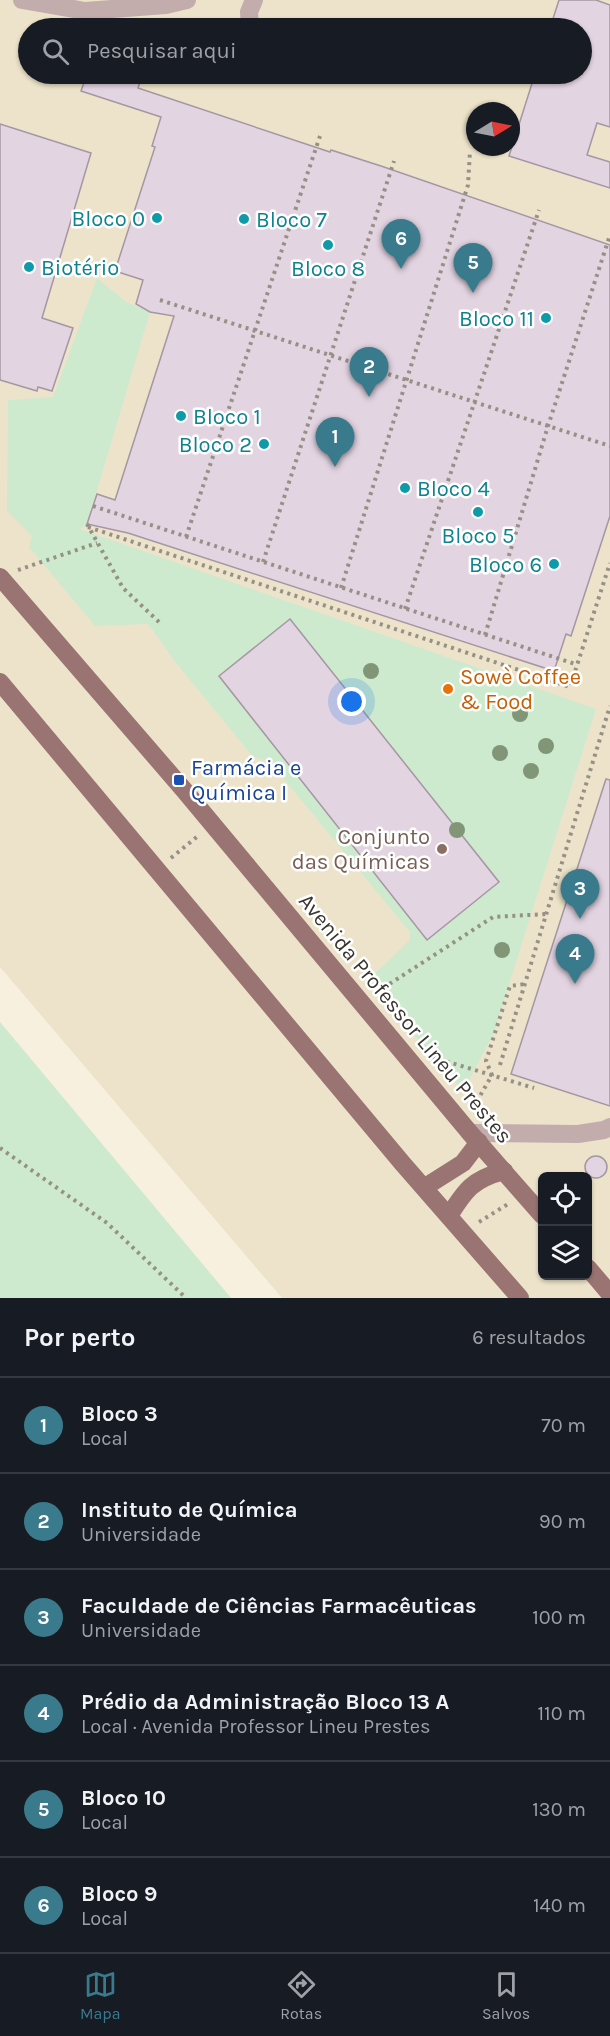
<!DOCTYPE html>
<html lang="pt">
<meta charset="utf-8">
<style>
:root{--surface:#171b24;--page:#242831;--text:#f1f3f6;--muted:#9ea1a6;--line:#363941;--accent:#397b8c}
body{margin:0;font-family:Karla,sans-serif;background:var(--page);color:var(--text)}
.controls{position:absolute;right:18px;bottom:18px;display:grid;overflow:hidden;border-radius:9px;box-shadow:0 2px 4px #0004}
.controls button{width:54px;height:54px;display:grid;place-items:center;padding:0;border:0;border-bottom:2px solid var(--line);background:var(--surface);color:var(--text);font:30px sans-serif}
.compass{position:absolute;left:466px;top:102px;width:54px;height:54px;border-radius:50%;background:var(--surface);box-shadow:0 2px 4px #0004;rotate:80deg}
.you{position:absolute;left:352px;top:702px;width:21px;height:21px;margin:-15px;border:4px solid #fff;border-radius:50%;background:#1a73e8;box-shadow:0 0 0 9px #1a73e833}
.badge{display:grid;place-items:center;width:39px;height:39px;border-radius:50%;background:var(--accent);color:#fff;font-size:20px;font-weight:700}
.pin{position:absolute;translate:-50% -50px;filter:drop-shadow(0 2px 3px #0008)}
.pin::after{content:'';position:absolute;top:32px;width:21px;height:18px;background:inherit;clip-path:polygon(0 0,100% 0,50% 100%)}
.list{margin:0;padding:0;list-style:none}
h2{display:flex;justify-content:space-between;align-items:center;height:78px;margin:0;padding:0 24px;font-size:26px}
h2 small{font-size:20px;font-weight:400;color:var(--muted)}
.list li{display:grid;grid-template-columns:39px 1fr auto;gap:18px;align-items:center;box-sizing:border-box;height:96px;padding:0 24px;border-top:2px solid var(--line)}
.list b{display:block;font-size:22px;white-space:nowrap}
.list p{margin:0;font-size:20px;white-space:nowrap;color:var(--muted)}
.list em{font-size:20px;font-style:normal;color:var(--muted)}
.icon{flex:none;width:33px;height:33px;fill:none;stroke:currentColor;stroke-width:2;stroke-linecap:round;stroke-linejoin:round}
.map{position:relative;flex:none;width:610px;height:1298px;overflow:hidden}
.search{position:absolute;background:var(--surface);box-shadow:0 2px 4px #0004;left:18px;right:18px;top:18px;height:66px;display:flex;align-items:center;gap:15px;box-sizing:border-box;padding:0 21px;border-radius:33px;color:var(--muted);font-size:22px}
.sheet{height:654px;background:var(--surface)}
nav{display:flex;justify-content:space-around;align-items:center;box-sizing:border-box;height:84px;border-top:2px solid var(--line);background:var(--surface);font-size:16px;color:var(--muted)}
nav a{display:grid;justify-items:center;gap:3px}
nav .on{color:var(--accent)}
.map>svg:first-child{display:block}
</style>
<div class="map">
<svg width="610" height="1298" viewBox="0 0 610 1298">
<rect width="100%" height="100%" fill="#f7f0de"/>
<!-- built -->
<path fill="#ede3ca" fill-rule="evenodd" d="M0,0H610V1298H282L0,967ZM28,28H582V74H28ZM475,111H511V147H475ZM542,1176H588V1276H542Z"/>
<!-- green -->
<g fill="#cdeace">
<path d="M97,278L126,302L150,312L87,524L80,529L596,709L493,1035L463,1091L387,1005L369,979L409,941L410,932L269,761L253,757L177,664L148,624L95,626L29,547L32,536L7,511L8,400L53,397Z"/>
<path d="M0,1022L231,1298H0Z"/>
</g>
<!-- building -->
<g fill="#e3d4e1" stroke="#a596a3" stroke-width="1.5">
<path d="M559,0H596L610,5V127L597,123L587,155L610,162V188L509,156L535,74H582V28H550Z"/>
<path d="M87,74H124L141,79L138,88L330,152L331,150L381,166L610,245V516L571,636L566,634L554,671L128,533L87,524L97,494L115,500L174,316L150,312L136,304L143,280L115,271L155,147L152,146L161,117L81,91Z"/>
<path d="M0,124L91,153L42,318L73,328L52,391L38,387L37,391L0,380Z"/>
<path d="M290,619L499,882L427,940L219,676Z"/>
<path d="M606,779L610,780V1106L511,1074Z"/>
<circle cx="596" cy="1167" r="11"/>
</g>
<g fill="none" stroke-linecap="round" stroke-linejoin="round">
<!-- path -->
<g stroke="#969185" stroke-width="4" stroke-dasharray="3 4.5" stroke-linecap="butt">
<path d="M160,300L610,446"/>
<path d="M93,506L575,664"/>
<path d="M87,524L123,588L159,622"/>
<path d="M88,527L570,687L610,563"/>
<path d="M186,537L320,136"/>
<path d="M263,562L394,161"/>
<path d="M18,570L97,543"/>
<path d="M341,588L468,185L470,151"/>
<path d="M405,609L539,210"/>
<path d="M485,635L548,426L610,235"/>
<path d="M171,858L198,836"/>
<path d="M377,992L493,917L546,914"/>
<path d="M432,1057L534,1088"/>
<path d="M500,1065L610,706"/>
<path d="M473,1108L492,1075L486,1061L510,986L525,984"/>
<path d="M0,1148L107,1223L186,1298"/>
<path d="M479,1222L508,1204"/>
</g>
<!-- minor -->
<g stroke="#c2adac" stroke-width="18">
<path d="M22,0L85,11L166,5L187,0"/>
<path d="M250,28L249,12L254,0"/>
<path d="M470,1133L578,1134L604,1130L610,1127"/>
</g>
<!-- major -->
<g stroke="#9a7473" stroke-width="18">
<path d="M0,577L184,790L470,1133L542,1215"/>
<path d="M0,682L403,1164L520,1298"/>
<path d="M425,1187L463,1163L479,1142"/>
<path d="M449,1216C465,1190 473,1179 504,1171"/>
<path d="M588,1268L610,1294"/>
</g>
</g>
<!-- trees -->
<g fill="#809677">
<circle cx="371" cy="671" r="8"/>
<circle cx="520" cy="714" r="8"/>
<circle cx="546" cy="746" r="8"/>
<circle cx="500" cy="753" r="8"/>
<circle cx="531" cy="771" r="8"/>
<circle cx="457" cy="830" r="8"/>
<circle cx="502" cy="950" r="8"/>
</g>
<!-- markers -->
<g fill="#0f9aa8" stroke="#fff" stroke-width="2">
<circle cx="157" cy="218" r="6"/>
<circle cx="244" cy="219" r="6"/>
<circle cx="328" cy="245" r="6"/>
<circle cx="29" cy="267" r="6"/>
<circle cx="546" cy="318" r="6"/>
<circle cx="181" cy="416" r="6"/>
<circle cx="264" cy="444" r="6"/>
<circle cx="405" cy="488" r="6"/>
<circle cx="478" cy="512" r="6"/>
<circle cx="554" cy="564" r="6"/>
</g>
<circle fill="#e8710a" stroke="#fff" stroke-width="2" cx="448" cy="689" r="6"/>
<rect fill="#1a4fb4" stroke="#fff" stroke-width="2" x="173" y="774" width="12" height="12" rx="3"/>
<circle fill="#8d6e63" stroke="#fff" stroke-width="2" cx="442" cy="849" r="6"/>
<g text-anchor="middle" stroke-width="5" stroke-linejoin="round" paint-order="stroke">
<!-- culture labels -->
<g font-size="22" fill="#0d838f" stroke="#fff" text-anchor="end">
<text x="145" y="226">Bloco 0</text>
<text x="256" y="227" text-anchor="start">Bloco 7</text>
<text x="41" y="275" text-anchor="start">Biotério</text>
<text x="328" y="276" text-anchor="middle">Bloco 8</text>
<text x="534" y="326">Bloco 11</text>
<text x="193" y="424" text-anchor="start">Bloco 1</text>
<text x="252" y="452">Bloco 2</text>
<text x="417" y="496" text-anchor="start">Bloco 4</text>
<text x="478" y="543" text-anchor="middle">Bloco 5</text>
<text x="542" y="572">Bloco 6</text>
</g>
<!-- food labels -->
<g font-size="22" fill="#c56008" stroke="#fff" text-anchor="start">
<text x="460" y="684">Sowè Coffee<tspan x="460" dy="25">&amp; Food</tspan></text>
</g>
<!-- transit labels -->
<g font-size="22" fill="#164399" stroke="#fff" text-anchor="start">
<text x="191" y="775">Farmácia e<tspan x="191" dy="25">Química I</tspan></text>
</g>
<!-- education labels -->
<g font-size="22" fill="#785e54" stroke="#fff" text-anchor="end">
<text x="430" y="844">Conjunto<tspan x="430" dy="25">das Químicas</tspan></text>
</g>
<!-- street labels -->
<g font-size="22" fill="#38362f" stroke="#fff">
<text transform="translate(406 1018) rotate(50)" y="8">Avenida Professor Lineu Prestes</text>
</g>
</g>
</svg>
<div class="controls">
<button><svg class="icon" aria-label="locate" viewBox="0 0 24 24"><circle cx="12" cy="12" r="6"/><path d="M12 2v4M12 18v4M2 12h4M18 12h4"/></svg></button>
<button><svg class="icon" aria-label="layers" viewBox="0 0 24 24"><path d="M12 4l9 5-9 5-9-5zM3 14l9 5 9-5"/></svg></button>
</div>
<svg class="compass" viewBox="-18 -18 36 36"><path d="M0-13l5 13h-10z" fill="#e53935"/><path d="M0 13l5-13h-10z" fill="#9ea1a6"/></svg>
<div class="you"></div>
<div class="pin badge" style="left:335px;top:467px">1</div>
<div class="pin badge" style="left:369px;top:397px">2</div>
<div class="pin badge" style="left:580px;top:919px">3</div>
<div class="pin badge" style="left:575px;top:984px">4</div>
<div class="pin badge" style="left:473px;top:293px">5</div>
<div class="pin badge" style="left:401px;top:269px">6</div>
<div class="search"><svg class="icon" aria-label="search" viewBox="0 0 24 24"><circle cx="10" cy="10" r="6"/><path d="M15 15l6 6"/></svg>Pesquisar aqui</div>
</div>
<section class="sheet">
<h2>Por perto<small>6 resultados</small></h2>
<ul class="list">
<li><span class="badge">1</span><div><b>Bloco 3</b><p>Local</p></div><em>70 m</em></li>
<li><span class="badge">2</span><div><b>Instituto de Química</b><p>Universidade</p></div><em>90 m</em></li>
<li><span class="badge">3</span><div><b>Faculdade de Ciências Farmacêuticas</b><p>Universidade</p></div><em>100 m</em></li>
<li><span class="badge">4</span><div><b>Prédio da Administração Bloco 13 A</b><p>Local · Avenida Professor Lineu Prestes</p></div><em>110 m</em></li>
<li><span class="badge">5</span><div><b>Bloco 10</b><p>Local</p></div><em>130 m</em></li>
<li><span class="badge">6</span><div><b>Bloco 9</b><p>Local</p></div><em>140 m</em></li>
</ul>
</section>
<nav>
<a class="on"><svg class="icon" aria-label="map" viewBox="0 0 24 24"><path d="M3 6l6-2 6 2 6-2v14l-6 2-6-2-6 2zM9 4v14M15 6v14"/></svg>Mapa</a>
<a><svg class="icon" aria-label="directions" viewBox="0 0 24 24"><path d="M12 3l9 9-9 9-9-9zM9 14v-3h6M13 9l2 2-2 2"/></svg>Rotas</a>
<a><svg class="icon" aria-label="saved" viewBox="0 0 24 24"><path d="M7 4h10v16l-5-4-5 4z"/></svg>Salvos</a>
</nav>
